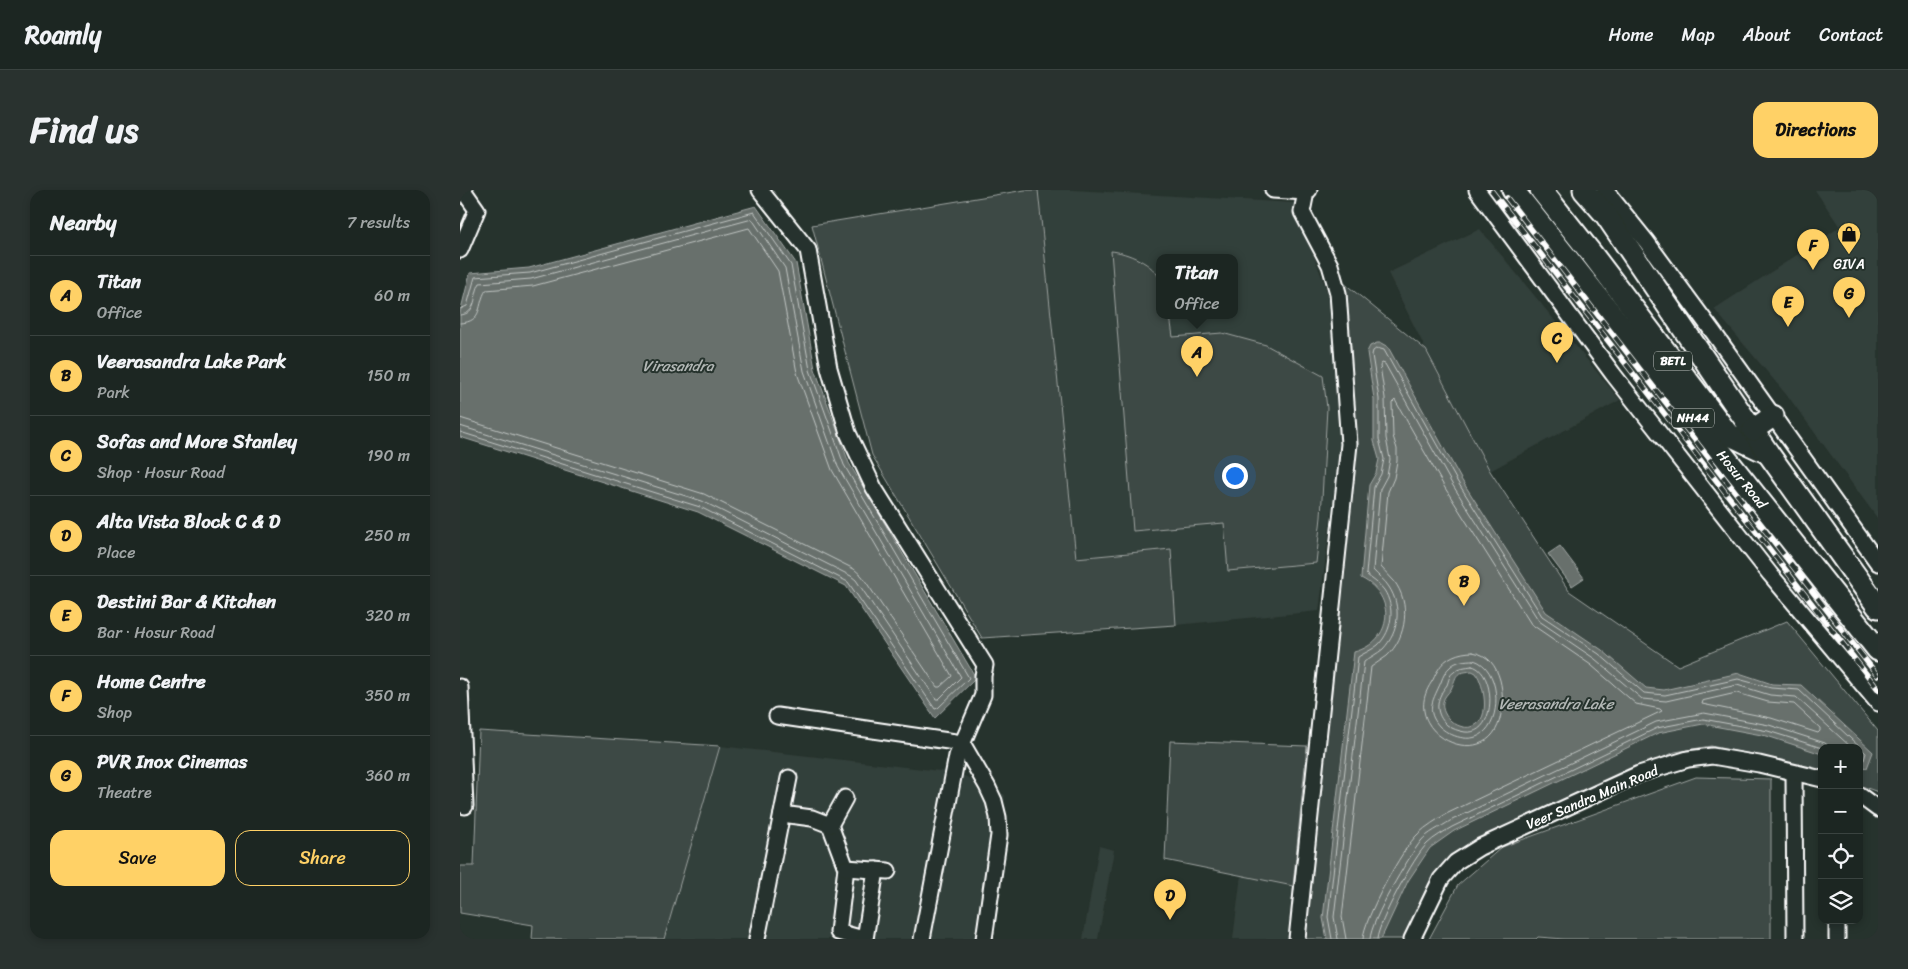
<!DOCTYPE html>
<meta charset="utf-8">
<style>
:root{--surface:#1c2622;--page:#29322f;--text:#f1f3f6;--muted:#a0a5a5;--line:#3a4340;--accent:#ffd166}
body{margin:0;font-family:Sriracha,sans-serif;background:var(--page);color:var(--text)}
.controls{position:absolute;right:15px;bottom:15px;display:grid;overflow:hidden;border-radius:10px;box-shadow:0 2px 8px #0003}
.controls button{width:45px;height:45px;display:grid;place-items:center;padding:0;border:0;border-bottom:1px solid var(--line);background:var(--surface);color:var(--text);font:25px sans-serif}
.you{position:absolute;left:774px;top:285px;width:18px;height:18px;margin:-12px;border:4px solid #fff;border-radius:50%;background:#1a73e8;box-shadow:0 0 0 8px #1a73e833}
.badge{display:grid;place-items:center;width:32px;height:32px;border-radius:50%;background:var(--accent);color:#111;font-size:16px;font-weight:700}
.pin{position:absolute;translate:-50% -41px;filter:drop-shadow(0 1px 2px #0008)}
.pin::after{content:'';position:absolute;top:26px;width:18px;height:15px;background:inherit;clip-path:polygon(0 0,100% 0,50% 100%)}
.popup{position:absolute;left:696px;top:64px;width:82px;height:65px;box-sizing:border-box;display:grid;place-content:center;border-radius:10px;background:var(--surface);filter:drop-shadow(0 1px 4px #0005);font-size:16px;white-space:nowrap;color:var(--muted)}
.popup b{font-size:19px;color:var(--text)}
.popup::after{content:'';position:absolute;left:50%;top:100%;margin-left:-10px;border:10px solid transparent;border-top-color:var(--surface)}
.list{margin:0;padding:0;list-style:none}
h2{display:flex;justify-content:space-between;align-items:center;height:65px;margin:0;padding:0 20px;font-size:21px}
h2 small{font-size:16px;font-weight:400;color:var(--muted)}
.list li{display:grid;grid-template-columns:32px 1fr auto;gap:15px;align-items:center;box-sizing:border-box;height:80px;padding:0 20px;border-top:1px solid var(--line)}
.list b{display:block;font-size:19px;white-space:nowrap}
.list p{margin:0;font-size:16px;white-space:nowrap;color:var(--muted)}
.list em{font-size:16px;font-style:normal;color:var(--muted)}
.actions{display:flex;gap:10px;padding:15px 20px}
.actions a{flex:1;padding:11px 0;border:1px solid var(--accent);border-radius:15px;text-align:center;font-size:18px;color:var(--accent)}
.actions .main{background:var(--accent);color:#111}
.icon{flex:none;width:28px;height:28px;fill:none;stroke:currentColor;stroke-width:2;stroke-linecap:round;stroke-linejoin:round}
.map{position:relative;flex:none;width:1418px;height:749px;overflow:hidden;border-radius:15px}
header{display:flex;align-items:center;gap:30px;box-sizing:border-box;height:70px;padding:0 25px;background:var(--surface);border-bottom:1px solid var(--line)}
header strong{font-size:24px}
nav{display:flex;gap:28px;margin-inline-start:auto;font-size:18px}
.intro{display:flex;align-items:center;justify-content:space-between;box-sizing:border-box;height:120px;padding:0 30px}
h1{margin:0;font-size:35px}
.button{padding:12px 22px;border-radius:15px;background:var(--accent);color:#111;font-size:18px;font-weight:700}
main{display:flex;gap:30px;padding:0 30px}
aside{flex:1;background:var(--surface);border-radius:15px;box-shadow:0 2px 8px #0003}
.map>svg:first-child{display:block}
</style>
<header>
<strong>Roamly</strong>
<nav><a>Home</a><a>Map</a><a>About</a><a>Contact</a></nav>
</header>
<div class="intro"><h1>Find us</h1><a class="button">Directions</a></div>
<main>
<aside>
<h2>Nearby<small>7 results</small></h2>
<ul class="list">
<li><span class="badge">A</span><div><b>Titan</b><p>Office</p></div><em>60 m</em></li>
<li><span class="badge">B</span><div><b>Veerasandra Lake Park</b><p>Park</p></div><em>150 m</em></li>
<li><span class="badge">C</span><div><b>Sofas and More Stanley</b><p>Shop · Hosur Road</p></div><em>190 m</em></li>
<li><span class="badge">D</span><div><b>Alta Vista Block C &amp; D</b><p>Place</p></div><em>250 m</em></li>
<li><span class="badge">E</span><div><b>Destini Bar &amp; Kitchen</b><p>Bar · Hosur Road</p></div><em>320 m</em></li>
<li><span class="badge">F</span><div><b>Home Centre</b><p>Shop</p></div><em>350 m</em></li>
<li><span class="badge">G</span><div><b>PVR Inox Cinemas</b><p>Theatre</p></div><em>360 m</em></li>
</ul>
<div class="actions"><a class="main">Save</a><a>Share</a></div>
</aside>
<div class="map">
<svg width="1418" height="749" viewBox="0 0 1418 749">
<rect width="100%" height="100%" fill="#26332d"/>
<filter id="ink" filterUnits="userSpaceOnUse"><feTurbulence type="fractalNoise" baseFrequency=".02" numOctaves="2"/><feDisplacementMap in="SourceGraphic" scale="10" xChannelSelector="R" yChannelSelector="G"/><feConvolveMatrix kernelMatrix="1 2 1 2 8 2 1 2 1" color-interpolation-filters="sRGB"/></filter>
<g filter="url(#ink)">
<!-- built -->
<g fill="#333f3a" fill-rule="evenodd">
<path d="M578,0H613L834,13L873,117L880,256L859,421L716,435L711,359L616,368ZM700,68H774V126H700Z"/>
<path d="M1355,0H1418V329L1330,209L1254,119L1380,37Z"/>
<path d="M1020,39L1160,210L1030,281L966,160L928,83Z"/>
<path d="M260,556L498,583L545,605L530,749H204Z"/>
<path d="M639,656L654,660L638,749H623Z"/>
<path d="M781,685L833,696L830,749H773Z"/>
</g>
<!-- green -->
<g fill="#3e4944" stroke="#9ea4a2">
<path d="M565,0H578L616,368L711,359L716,435L522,448L412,265L352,35Z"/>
<path d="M651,61C666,62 695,74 700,90C702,101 700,115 700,126H710L713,147L762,143L806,155L863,186L867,218L861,327L856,373L768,381L764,333L673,341Z"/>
<path d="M884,93L966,160L1030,281L1109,401L1218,476L1327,431L1418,541V602L1399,595V558H1362V580L1251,556L1215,562L1016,653L992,667L969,693L943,749H842L892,207Z"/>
<path d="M19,541L260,556L204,749H72L73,735L0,723V676H14Z"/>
<path d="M710,551L847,556L833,696L705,670Z"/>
<path d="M1236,587L1311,589V749H1104L1078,747L1076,749H969L998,695L1042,657Z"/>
</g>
<!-- water -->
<g fill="#67706c" stroke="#a4a9a7" fill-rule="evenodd">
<path d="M296,16L336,73L355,179L389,273L516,488L475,528L386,396L238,322L0,247V123L10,83L69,78Z"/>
<path d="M917,153H921L928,157L1001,289L1086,422L1142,460L1186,498L1204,500L1279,483L1312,494L1341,495L1413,562L1407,578L1399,576V558H1362V564L1307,546L1243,534L1198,543L994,641L970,658L948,691L921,749H867L863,728L894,462C933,452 937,406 901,388L909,295L916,283L919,269L914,251V209L907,162L910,156ZM1012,481L1016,483C1024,495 1031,528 1014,536C1000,542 980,527 983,512C984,506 988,504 991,499C998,485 993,483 1012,481Z"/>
<path d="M1100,356L1124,388L1112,396L1088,364Z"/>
</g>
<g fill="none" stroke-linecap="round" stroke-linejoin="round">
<!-- shore -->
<g stroke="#c2c6c4" stroke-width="1">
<path d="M0,119L7,116L15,87L70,83L294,22L331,75L350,180L384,275L509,488L478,518L475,519L388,392L240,317L0,242"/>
<path d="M0,125C18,124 13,104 20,93L71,89L292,29L325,78L344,181L378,277L501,487L479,509H476L396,390L391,386L242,311L0,236"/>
<path d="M0,133C24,132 17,114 26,100L73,96L289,38L318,81L337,183L372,280L492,486L480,497H477L402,386L394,379L244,304L0,228"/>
<path d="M1013,462C1029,465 1036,476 1040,490C1043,502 1043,513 1041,524C1031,587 937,545 971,493C974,489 975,484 978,480C985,467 999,462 1013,462Z"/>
<path d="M1013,470C1045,476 1045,553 1004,548C995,547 987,543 980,537C964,520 974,509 981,492C983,486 986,480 991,476C997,471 1005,470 1013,470Z"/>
<path d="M1012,476C1036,480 1038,546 1005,542C999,541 992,539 987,535C978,527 975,516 981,504C982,501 985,498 987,495C989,490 989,485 994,482C999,477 1006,477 1012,476Z"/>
<path d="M1277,503L1308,512L1334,514L1360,538V541L1358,543L1311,528L1242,514L1243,511Z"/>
<path d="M872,749L868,727L898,467C904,463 912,460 918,455C933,440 935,417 924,400C919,393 911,389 906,384L914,297L921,284L924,269L919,249V209L912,165L913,161L917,158L924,160L997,291L1082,426L1139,464L1184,503L1205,505L1278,489L1311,498L1339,500L1406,563L1404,570L1399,571"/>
<path d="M878,749L874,727L904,472C910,467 917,464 923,459C939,442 942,417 929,397C925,390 918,386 913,380L920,299L927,286L930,269L926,248L925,208L920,176L922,173L925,174L992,294L1079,431L1135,469L1182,509L1206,511L1277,495L1310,505L1336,507L1392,558"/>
<path d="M886,749L882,727L911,477C916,473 922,470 927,466C947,447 951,413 934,391C930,386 925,382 921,377L928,302L934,288L937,271V259L933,246L932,213L935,210L985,298L1071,434L1131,475L1176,514L1200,519L1202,521L986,624C977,630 966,636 958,644C943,657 903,730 903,749"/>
<path d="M910,749C911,730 948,668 961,651C967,643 981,637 990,631L1196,532L1244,523L1309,535L1365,553L1371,558"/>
<path d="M917,749C918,733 955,665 967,654C974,647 984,642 992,637L1197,538L1243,529L1308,541L1362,558"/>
</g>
<!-- minor casing -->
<g stroke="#fff" stroke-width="19">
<g id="minor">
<path d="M300,0L348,60L369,178L388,243L414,298L525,475L523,486V505L497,566L462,749"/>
<path d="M813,0L846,2L849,0"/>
<path d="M1017,0L1153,184L1310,384L1418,513"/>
<path d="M1145,0L1186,51L1253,142L1418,373"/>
<path d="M0,60L17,20L3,0"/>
<path d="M0,497L5,616"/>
<path d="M317,526L502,553L527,596L534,611L538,627L539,645L524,749"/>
<path d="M1334,584L1335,749"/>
<path d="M1399,605L1418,619"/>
<path d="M322,624L352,628L370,635L386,678L378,742L403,749"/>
<path d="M370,635L385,608"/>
<path d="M386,678L428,681"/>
<path d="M297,749L329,588"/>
<path d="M405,749L416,680"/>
<path d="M837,749L889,254L878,103L870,75L842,22L846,2"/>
<path d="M952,749L981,689L996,672L1020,657L1179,584L1228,569L1252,566L1299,574L1362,589"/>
<path d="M1377,749V730"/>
</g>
</g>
<!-- highway casing -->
<g stroke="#fff" stroke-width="25">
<g id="highway">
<path d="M1053,0L1418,460"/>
<path d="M1081,0L1131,63L1268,244L1308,263"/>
<path d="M1124,0L1146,25L1308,263L1418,417"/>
<path d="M1293,240L1313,226"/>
</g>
</g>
<!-- minor -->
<use href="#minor" stroke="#26332d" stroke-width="15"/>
<!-- highway -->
<use href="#highway" stroke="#26332d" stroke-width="21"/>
<!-- rail casing -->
<g stroke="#fff" stroke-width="5.5">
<g id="rail">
<path d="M1031,0L1418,499"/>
<path d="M1047,8L1418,486"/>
</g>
</g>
<!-- rail -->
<use href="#rail" stroke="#26332d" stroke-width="4" stroke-dasharray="11" stroke-linecap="butt"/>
</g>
</g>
<!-- icons -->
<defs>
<g id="shop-pin" transform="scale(1.25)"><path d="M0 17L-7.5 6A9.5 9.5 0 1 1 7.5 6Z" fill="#ffd166" stroke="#26332d"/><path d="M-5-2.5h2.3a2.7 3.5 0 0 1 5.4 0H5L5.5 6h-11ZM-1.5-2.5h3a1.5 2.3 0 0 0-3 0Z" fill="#111"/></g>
</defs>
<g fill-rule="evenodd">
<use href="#shop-pin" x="1389" y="44"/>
</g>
<g text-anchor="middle" stroke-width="4" stroke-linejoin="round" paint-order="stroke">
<!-- shield labels -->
<g fill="#26332d" stroke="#bec2c0" stroke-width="1">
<rect x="1194" y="161.5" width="38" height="19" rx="4"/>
<rect x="1212" y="218.5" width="42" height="19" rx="4"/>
</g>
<g font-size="12" font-weight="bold" fill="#fff">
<text x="1213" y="175">BETL</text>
<text x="1233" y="232">NH44</text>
</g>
<!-- poi labels -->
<g font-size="14" fill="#fff" stroke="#26332d">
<text x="1389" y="79">GIVA</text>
</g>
<!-- street labels -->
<g font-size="14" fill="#fff" stroke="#26332d">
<text transform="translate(1282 289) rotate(51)" y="5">Hosur Road</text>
<text transform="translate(1132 607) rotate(-23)" y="5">Veer Sandra Main Road</text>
</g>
<!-- water labels -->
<g font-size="15" font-style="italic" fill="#b3b8b6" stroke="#26332d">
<text x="218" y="181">Virasandra</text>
<text x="1096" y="519">Veerasandra Lake</text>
</g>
</g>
</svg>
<div class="controls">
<button>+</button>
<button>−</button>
<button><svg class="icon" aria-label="locate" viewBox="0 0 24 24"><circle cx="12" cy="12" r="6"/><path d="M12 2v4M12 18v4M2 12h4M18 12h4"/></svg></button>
<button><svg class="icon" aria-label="layers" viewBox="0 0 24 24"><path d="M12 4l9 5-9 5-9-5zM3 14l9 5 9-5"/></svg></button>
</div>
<div class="you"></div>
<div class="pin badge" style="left:737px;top:187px">A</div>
<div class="popup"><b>Titan</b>Office</div>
<div class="pin badge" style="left:1004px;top:416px">B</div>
<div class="pin badge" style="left:1097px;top:173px">C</div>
<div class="pin badge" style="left:710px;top:730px">D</div>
<div class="pin badge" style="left:1328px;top:137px">E</div>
<div class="pin badge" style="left:1353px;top:80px">F</div>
<div class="pin badge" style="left:1389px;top:128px">G</div>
</div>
</main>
